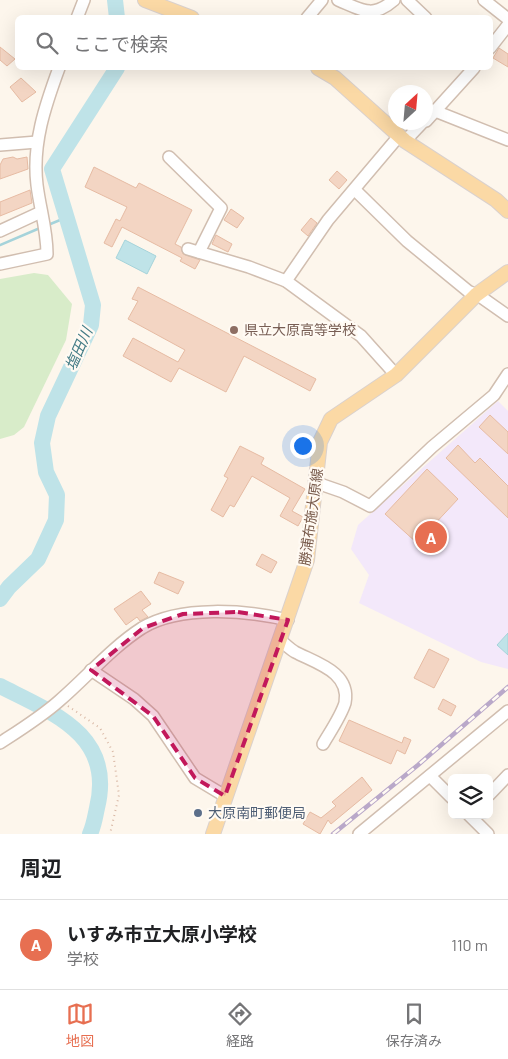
<!DOCTYPE html>
<html lang="ja">
<meta charset="utf-8">
<style>
:root{--surface:#fff;--page:#f2f2f2;--text:#202124;--muted:#757577;--line:#e0e0e0;--accent:#e76f51}
body{margin:0;font-family:Barlow,"Noto Sans JP",sans-serif;background:var(--page);color:var(--text)}
.controls{position:absolute;right:15px;bottom:15px;display:grid;overflow:hidden;border-radius:8px;box-shadow:0 5px 20px #0002}
.controls button{width:45px;height:45px;display:grid;place-items:center;padding:0;border:0;border-bottom:1px solid var(--line);background:var(--surface);color:var(--text);font:25px sans-serif}
.compass{position:absolute;left:388px;top:85px;width:45px;height:45px;border-radius:50%;background:var(--surface);box-shadow:0 5px 20px #0002;rotate:26deg}
.you{position:absolute;left:302px;top:445px;width:18px;height:18px;margin:-12px;border:4px solid #fff;border-radius:50%;background:#1a73e8;box-shadow:0 0 0 8px #1a73e833}
.badge{display:grid;place-items:center;width:32px;height:32px;border-radius:50%;background:var(--accent);color:#fff;font-size:16px;font-weight:700}
.pin{position:absolute;translate:-50% -50%;border:2px solid #fff;box-shadow:0 1px 5px #0006}
.list{margin:0;padding:0;list-style:none}
h2{display:flex;justify-content:space-between;align-items:center;height:65px;margin:0;padding:0 20px;font-size:21px}
h2 small{font-size:16px;font-weight:400;color:var(--muted)}
.list li{display:grid;grid-template-columns:32px 1fr auto;gap:15px;align-items:center;box-sizing:border-box;height:90px;padding:0 20px;border-top:1px solid var(--line)}
.list b{display:block;font-size:19px;white-space:nowrap}
.list p{margin:0;font-size:16px;white-space:nowrap;color:var(--muted)}
.list em{font-size:16px;font-style:normal;color:var(--muted)}
.icon{flex:none;width:28px;height:28px;fill:none;stroke:currentColor;stroke-width:2;stroke-linecap:round;stroke-linejoin:round}
.map{position:relative;flex:none;width:508px;height:834px;overflow:hidden}
.search{position:absolute;background:var(--surface);box-shadow:0 5px 20px #0002;left:15px;right:15px;top:15px;height:55px;display:flex;align-items:center;gap:12px;box-sizing:border-box;padding:0 18px;border-radius:8px;color:var(--muted);font-size:19px}
.sheet{height:155px;background:var(--surface)}
nav{display:flex;justify-content:space-around;align-items:center;box-sizing:border-box;height:70px;border-top:1px solid var(--line);background:var(--surface);font-size:14px;color:var(--muted)}
nav a{display:grid;justify-items:center;gap:2px}
nav .on{color:var(--accent)}
.map>svg:first-child{display:block}
</style>
<div class="map">
<svg width="508" height="834" viewBox="0 0 508 834">
<rect width="100%" height="100%" fill="#fdf6ec"/>
<!-- education -->
<path fill="#f3e8fa" d="M498,401L508,411V669L481,662L359,603L369,575L351,549L358,525Z"/>
<!-- green -->
<path fill="#d8ecc9" d="M34,273L48,275L72,304L66,340L24,427L14,435L0,439V279Z"/>
<!-- water -->
<g fill="#bfe3e8" stroke="#a5d3da">
<path d="M125,240L156,256L147,274L116,258Z"/>
<path d="M508,633V655L497,645Z"/>
</g>
<g fill="none" stroke-linecap="round" stroke-linejoin="round">
<!-- stream -->
<g stroke="#a5d3da" stroke-width="2.5">
<path d="M48,225L65,218"/>
<path d="M0,245L40,228"/>
</g>
<!-- river -->
<g stroke="#bfe3e8" stroke-width="16">
<path d="M115,0L117,18"/>
<path d="M0,599L9,587L38,559L56,520L57,495L46,472L42,443L48,416L91,325L93,305L52,169L117,68"/>
<path d="M0,686C53,713 115,735 97,808C95,817 94,825 90,834"/>
</g>
</g>
<!-- building -->
<g fill="#f3d5c3" stroke="#e6bba3">
<path d="M0,47L15,59L7,66L0,60Z"/>
<path d="M499,48L508,54V67L493,58Z"/>
<path d="M21,78L36,92L22,102L10,87Z"/>
<path d="M13,157L17,159L27,157L28,169L0,179V165L3,159Z"/>
<path d="M94,167L136,188L139,183L192,210L175,244L181,247L183,254L200,260L195,269L180,261L182,258L122,227L112,247L104,243L116,219L120,221L127,207L85,187Z"/>
<path d="M337,171L347,180L339,189L329,180Z"/>
<path d="M30,190L32,203L0,216V202Z"/>
<path d="M231,209L244,218L237,228L224,220Z"/>
<path d="M311,218L317,223L308,236L301,230Z"/>
<path d="M216,235L232,244L228,252L212,244Z"/>
<path d="M138,287L316,379L310,391L244,356L226,392L179,368L171,382L123,356L133,338L178,362L185,350L128,319L138,301L132,299Z"/>
<path d="M490,415L508,432V454L479,427Z"/>
<path d="M458,445L475,463L480,458L508,486V518L446,458Z"/>
<path d="M240,446L264,458L261,464L305,489L292,511L303,517L298,526L280,516L290,498L252,476L234,507L230,505L223,517L211,510L228,478L224,476Z"/>
<path d="M427,469L458,499L417,543L385,514Z"/>
<path d="M262,554L277,562L271,573L256,565Z"/>
<path d="M159,572L184,582L178,594L154,583Z"/>
<path d="M141,591L151,604L142,610L148,617L140,621L137,617L126,625L114,609Z"/>
<path d="M429,649L449,659L434,688L414,678Z"/>
<path d="M443,699L456,706L451,716L438,709Z"/>
<path d="M349,720L402,743L404,737L411,740L405,754L397,750L391,764L339,741Z"/>
<path d="M362,777L372,790L331,824L328,820L320,834L303,824L310,812L321,818L336,806L332,802Z"/>
</g>
<g fill="none" stroke-linecap="round" stroke-linejoin="round">
<!-- minor casing -->
<g stroke="#d1beb0" stroke-width="14">
<g id="minor">
<path d="M338,0C362,10 372,19 394,0"/>
<path d="M407,0L426,18"/>
<path d="M484,0L508,19"/>
<path d="M77,18L84,0"/>
<path d="M307,18L322,0"/>
<path d="M490,48L508,25"/>
<path d="M435,111L508,140"/>
<path d="M426,121L474,68"/>
<path d="M405,141L423,122"/>
<path d="M0,145L37,142"/>
<path d="M169,157L221,208L199,252"/>
<path d="M355,190L407,241L468,291L481,297L508,316"/>
<path d="M0,231L41,212"/>
<path d="M188,249L249,267L286,281"/>
<path d="M0,264L47,254C47,230 40,209 37,185C32,144 45,106 59,68"/>
<path d="M396,375L361,336L286,281L328,220L399,136"/>
<path d="M317,483L343,492L370,506L432,447L494,395L508,374"/>
<path d="M280,640C285,644 290,649 295,652C316,663 351,672 345,703C341,716 330,732 323,744"/>
<path d="M91,670L134,699L153,716L195,778L225,796"/>
<path d="M0,743C20,730 41,717 59,701C87,677 111,648 142,628C180,605 246,610 288,620"/>
<path d="M430,776L452,798"/>
<path d="M489,795L508,775"/>
<path d="M469,815L488,834"/>
<path d="M359,834L508,711"/>
</g>
</g>
<!-- major casing -->
<g stroke="#dad1cd" stroke-width="16">
<g id="major">
<path d="M145,0L192,18"/>
<path d="M318,68L335,78L405,141L496,200L508,211"/>
<path d="M213,834L307,560L320,442L331,419L396,375L476,295L508,272"/>
</g>
</g>
<!-- path -->
<path stroke="#d9b8a5" stroke-width="2" stroke-dasharray="1 4" stroke-linecap="butt" d="M68,706L100,728L113,752L119,795L110,834"/>
<!-- minor -->
<use href="#minor" stroke="#fff" stroke-width="11"/>
<!-- major -->
<use href="#major" stroke="#fbd9a5" stroke-width="14"/>
<!-- rail casing -->
<g stroke="#b9a8c9" stroke-width="4.5">
<path id="rail" d="M333,834L418,765L508,687"/>
</g>
<!-- rail -->
<use href="#rail" stroke="#fffaf3" stroke-width="2.5" stroke-dasharray="8" stroke-linecap="butt"/>
</g>
<!-- marked area -->
<path fill="#c2185b" fill-opacity="0.2" stroke="#c2185b" stroke-width="4" stroke-dasharray="10 6" stroke-linejoin="round" d="M238,612L288,620L225,796L195,778L153,716L91,670L143,628L183,614Z"/>
<!-- markers -->
<circle fill="#8d6e63" stroke="#fffaf3" stroke-width="2" cx="234" cy="330" r="5"/>
<circle fill="#5c6f8a" stroke="#fffaf3" stroke-width="2" cx="198" cy="813" r="5"/>
<g text-anchor="middle" stroke-width="4.5" stroke-linejoin="round" paint-order="stroke">
<!-- education labels -->
<g font-size="14" fill="#785e54" stroke="#fffaf3" text-anchor="start">
<text x="244" y="335">県立大原高等学校</text>
</g>
<!-- street labels -->
<g font-size="14" fill="#7a5c4d" stroke="#fffaf3">
<text transform="translate(311 517) rotate(-82)" y="5">勝浦布施大原線</text>
</g>
<!-- service labels -->
<g font-size="14" fill="#4e5e75" stroke="#fffaf3" text-anchor="start">
<text x="208" y="818">大原南町郵便局</text>
</g>
<!-- water labels -->
<g font-size="15" font-style="italic" fill="#437c86" stroke="#fffaf3">
<text transform="translate(79 349) rotate(-66)" y="5">塩田川</text>
</g>
</g>
</svg>
<div class="controls">
<button><svg class="icon" aria-label="layers" viewBox="0 0 24 24"><path d="M12 4l9 5-9 5-9-5zM3 14l9 5 9-5"/></svg></button>
</div>
<svg class="compass" viewBox="-18 -18 36 36"><path d="M0-13l5 13h-10z" fill="#e53935"/><path d="M0 13l5-13h-10z" fill="#757577"/></svg>
<div class="you"></div>
<div class="pin badge" style="left:431px;top:537px">A</div>
<div class="search"><svg class="icon" aria-label="search" viewBox="0 0 24 24"><circle cx="10" cy="10" r="6"/><path d="M15 15l6 6"/></svg>ここで検索</div>
</div>
<section class="sheet">
<h2>周辺<small></small></h2>
<ul class="list">
<li><span class="badge">A</span><div><b>いすみ市立大原小学校</b><p>学校</p></div><em>110 m</em></li>
</ul>
</section>
<nav>
<a class="on"><svg class="icon" aria-label="map" viewBox="0 0 24 24"><path d="M3 6l6-2 6 2 6-2v14l-6 2-6-2-6 2zM9 4v14M15 6v14"/></svg>地図</a>
<a><svg class="icon" aria-label="directions" viewBox="0 0 24 24"><path d="M12 3l9 9-9 9-9-9zM9 14v-3h6M13 9l2 2-2 2"/></svg>経路</a>
<a><svg class="icon" aria-label="saved" viewBox="0 0 24 24"><path d="M7 4h10v16l-5-4-5 4z"/></svg>保存済み</a>
</nav>
